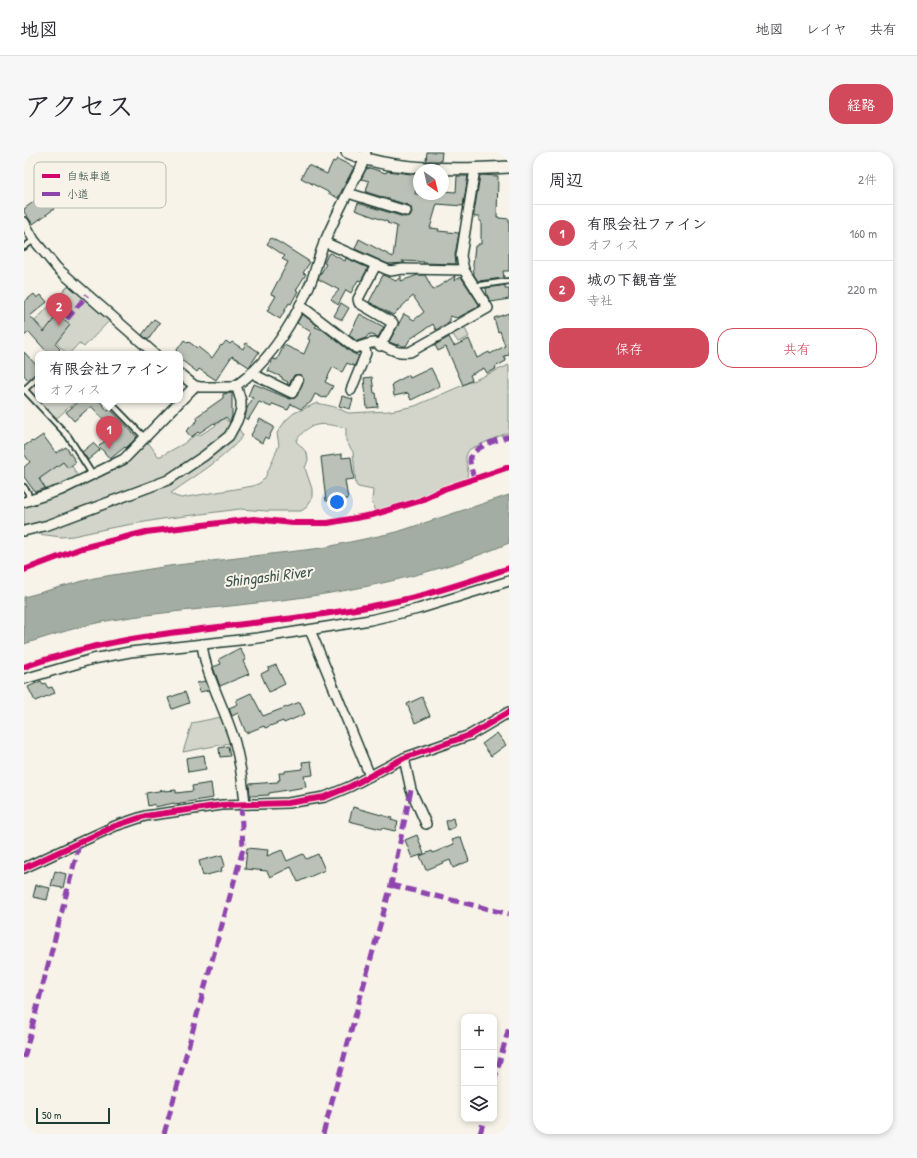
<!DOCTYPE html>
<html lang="ja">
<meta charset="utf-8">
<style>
:root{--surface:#fff;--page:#f7f7f7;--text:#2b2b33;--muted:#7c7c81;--line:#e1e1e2;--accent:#d1495b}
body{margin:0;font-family:"Patrick Hand","Klee One",sans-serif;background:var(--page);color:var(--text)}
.controls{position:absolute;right:12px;bottom:12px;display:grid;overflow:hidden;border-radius:8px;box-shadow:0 2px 6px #0003}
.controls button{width:36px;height:36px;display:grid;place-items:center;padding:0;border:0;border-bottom:1px solid var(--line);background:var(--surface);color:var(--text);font:20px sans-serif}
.compass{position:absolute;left:389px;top:12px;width:36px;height:36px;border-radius:50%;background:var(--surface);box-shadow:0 2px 6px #0003;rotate:146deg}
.scale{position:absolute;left:12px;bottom:10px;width:74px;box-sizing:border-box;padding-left:4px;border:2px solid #1f3d34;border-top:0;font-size:11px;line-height:14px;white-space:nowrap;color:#1f3d34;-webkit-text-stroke:3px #f7f3e8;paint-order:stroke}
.you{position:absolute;left:313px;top:350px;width:14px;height:14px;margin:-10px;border:3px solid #fff;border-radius:50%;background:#1a73e8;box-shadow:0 0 0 6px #1a73e833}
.badge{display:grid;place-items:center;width:26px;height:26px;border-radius:50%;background:var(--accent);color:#fff;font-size:13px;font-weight:700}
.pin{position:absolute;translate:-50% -33px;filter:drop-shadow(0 1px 2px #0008)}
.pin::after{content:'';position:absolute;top:21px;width:14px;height:12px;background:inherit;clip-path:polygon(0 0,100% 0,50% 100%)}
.popup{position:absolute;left:11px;top:199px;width:148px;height:52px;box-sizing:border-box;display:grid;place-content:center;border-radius:8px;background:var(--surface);filter:drop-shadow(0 1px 3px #0005);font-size:13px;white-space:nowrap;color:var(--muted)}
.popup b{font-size:15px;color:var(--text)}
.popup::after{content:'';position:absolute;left:50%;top:100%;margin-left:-8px;border:8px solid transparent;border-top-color:var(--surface)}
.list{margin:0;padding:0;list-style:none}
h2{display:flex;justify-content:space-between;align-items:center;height:52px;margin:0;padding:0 16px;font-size:17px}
h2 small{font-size:13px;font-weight:400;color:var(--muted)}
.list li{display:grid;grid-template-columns:26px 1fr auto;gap:12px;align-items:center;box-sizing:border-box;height:56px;padding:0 16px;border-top:1px solid var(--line)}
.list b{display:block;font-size:15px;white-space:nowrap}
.list p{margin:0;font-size:13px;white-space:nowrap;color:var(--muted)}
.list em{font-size:13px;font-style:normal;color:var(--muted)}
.actions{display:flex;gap:8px;padding:12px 16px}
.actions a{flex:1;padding:9px 0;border:1px solid var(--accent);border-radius:16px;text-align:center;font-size:14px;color:var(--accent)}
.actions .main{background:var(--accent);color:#fff}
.icon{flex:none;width:22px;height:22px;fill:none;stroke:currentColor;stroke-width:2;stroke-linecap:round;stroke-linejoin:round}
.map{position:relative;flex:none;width:485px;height:982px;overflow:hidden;border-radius:16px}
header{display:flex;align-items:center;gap:24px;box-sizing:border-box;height:56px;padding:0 20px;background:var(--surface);border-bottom:1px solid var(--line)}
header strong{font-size:19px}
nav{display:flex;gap:22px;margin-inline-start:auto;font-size:14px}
.intro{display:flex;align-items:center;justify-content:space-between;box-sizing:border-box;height:96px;padding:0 24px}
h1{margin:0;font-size:28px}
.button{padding:10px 18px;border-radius:16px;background:var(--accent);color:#fff;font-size:14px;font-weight:700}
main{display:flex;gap:24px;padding:0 24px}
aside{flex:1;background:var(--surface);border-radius:16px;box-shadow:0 2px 6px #0003}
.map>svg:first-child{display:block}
</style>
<header>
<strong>地図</strong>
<nav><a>地図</a><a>レイヤ</a><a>共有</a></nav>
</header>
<div class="intro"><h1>アクセス</h1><a class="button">経路</a></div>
<main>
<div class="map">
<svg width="485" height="982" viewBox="0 0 485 982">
<rect width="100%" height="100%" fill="#f7f3e8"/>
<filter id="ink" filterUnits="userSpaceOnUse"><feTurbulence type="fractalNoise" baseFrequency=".025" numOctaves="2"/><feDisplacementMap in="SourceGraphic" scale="8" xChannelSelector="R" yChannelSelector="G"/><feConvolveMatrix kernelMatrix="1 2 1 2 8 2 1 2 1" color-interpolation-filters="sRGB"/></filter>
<g filter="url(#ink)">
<!-- green -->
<g fill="#d3d5ca" stroke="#79897f">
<path d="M45,133L86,168L60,195L55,191L45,202L39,198L11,169Z"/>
<path d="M440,174L445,185L434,190L428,181Z"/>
<path d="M485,213V280L446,297C436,309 448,314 442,327L419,335L399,346L351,360L348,349L349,338L334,335L332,333L329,300L322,289V276C300,271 286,268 272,289L283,301L284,308L281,316L288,337V346L283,355L277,359H243L216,357L138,367L86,376L49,384L37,385L7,381L0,375V354L16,349L20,336L17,332L16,324L32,307L48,314L57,330L73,324L109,306L121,292L124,290L134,304H137L159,292L171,283H176L191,274L200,266L204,270L215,277L219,284C199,308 172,323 147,341L151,344L157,346L229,334L236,331L241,326L255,293L253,281L262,268L270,261L293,251L311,255L324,261L366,259L391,254Z"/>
<path d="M14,248H53L33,266Z"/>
<path d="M197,565L206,591L159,600L168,571Z"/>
</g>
<!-- water -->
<path fill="#a4ada3" stroke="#6f8077" d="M485,343V391C406,425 318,442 232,451C184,457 136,460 88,468C58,473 29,483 0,492V445L70,426L145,414L298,396L373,380Z"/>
<!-- building -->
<g fill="#bbc1b6" stroke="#1f3d34">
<path d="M403,0H418L417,9H402Z"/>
<path d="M313,7L330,15L314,46L304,41V40L277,26L284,13L303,22L309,9L311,10Z"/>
<path d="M346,16L362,21L363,19L395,23L391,42H419V39L432,40L433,24H444L439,54L413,52L406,76L415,77L414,79L435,81L431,103L432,112L399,111L400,110L378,109L381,111L364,112L331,97L335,87L369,105L373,74L363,71L364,70L331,58L334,51L380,65L386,64L388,60L387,55L384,53L342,40L345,29L337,27L342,17Z"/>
<path d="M456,23L474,24L473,65H475V66L485,67V119H479L480,126L454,129L450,123L449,113L451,94H454V92H457V69H455V65H450V61Z"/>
<path d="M20,42L30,57L9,72L0,60V57Z"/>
<path d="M247,86L256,91L286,110L279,121L282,122L272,138L274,139L267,152L265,151L256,167L243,159L252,144L247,142L264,110L258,107L261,104L243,92Z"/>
<path d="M306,101L321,109L322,106L344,116L337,129L334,128L327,141L322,138L314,153L307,147L315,138L294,127L302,112L300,111L304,102Z"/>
<path d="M359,123L372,129L377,124V129L394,123H401L409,138L431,124L430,129L437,125L456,154L433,166L426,164V169L412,178L409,172L386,187L382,194H378L374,192L373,193L365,190L380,162L390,168L400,160L389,144L369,163L345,150Z"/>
<path d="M481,133V137H485V147L467,150L463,143L462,136Z"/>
<path d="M10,142L13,146L17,143L23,150L6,164L20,180L33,163L46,173L31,192L36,197L31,202H25L5,180L0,184V150Z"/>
<path d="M317,151L325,156L318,168L310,164Z"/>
<path d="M485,161V203L480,204L482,209L471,215L472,217L463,221L460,216L446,223L448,228L439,233L422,195L414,199L411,193L425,185L430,194L445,187L453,206L465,200L466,202L481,194L476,179L474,180L470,166Z"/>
<path d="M278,162L293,173L291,175L299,178L328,201L335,204L332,211L330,214L323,211L318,220L309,215L301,230L309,234L302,246L300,245L299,246L291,242L287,250L277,257L267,252L264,258L249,252L247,255L235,250L224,268L221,266L223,256L229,246L224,244L228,234L229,235L230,232L266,247L271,246L273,244L280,228L277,223H270L265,233L263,232L264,230L258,227V225L244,219L249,207L253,208L260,193L280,202L286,188L284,187L287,180L273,171Z"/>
<path d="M336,162L360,175L354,185L345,182L342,186L333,189L325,183Z"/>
<path d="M130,167L136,171L124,188L118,183Z"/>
<path d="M160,188L164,191L165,190L173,196L174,195L188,206L197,193L198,194L202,189L206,192L208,190L219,197L222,191L235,200L225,215L208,204L192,228L175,217L173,220L156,207V202H150Z"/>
<path d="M0,200L14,215V219L4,228L0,223Z"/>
<path d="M407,216L416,234L387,248L384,241L370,244L368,232L385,223L386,226Z"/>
<path d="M348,225L350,241H352L354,255L343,256L340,226Z"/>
<path d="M208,241V264L206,270L202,265L191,272L190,271L175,281L174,280L167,285L162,279L174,268L172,265L199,246V242Z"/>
<path d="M318,244L329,247L326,257L315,254Z"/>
<path d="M57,248H75L84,259L86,257L113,285L102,296L101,295L86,307L75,294L90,281L87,278L88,276L67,254L50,269L42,260Z"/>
<path d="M236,267L250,275L244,287L241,285L238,291L228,285V284L227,283Z"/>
<path d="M19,283L32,301L42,295L52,310L44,316L39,310L15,327L21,336L11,340L0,325V315L6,310L0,302V294L8,289L9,290Z"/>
<path d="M69,291L76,298L64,308L58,300Z"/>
<path d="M318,302V306L327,305L330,327L321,328L324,347L302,349L297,305Z"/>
<path d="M216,496L222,508L219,509L225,522L196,534L189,515L197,512L195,507Z"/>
<path d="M252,513L261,532L245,540L237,522L245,518L244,516Z"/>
<path d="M17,529L19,532L21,531L24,536L28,535L31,541L11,549L4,535Z"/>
<path d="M181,529L185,538L176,540L173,531Z"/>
<path d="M161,540L165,551L148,557L144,546Z"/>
<path d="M227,541L239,564L276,550L281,562L260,571L259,569L241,576L240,574L222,581L214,561L208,564L205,556L214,552L212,548Z"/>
<path d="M398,545L406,564L391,571L383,552Z"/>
<path d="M473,581L482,593L467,604L458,592Z"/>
<path d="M204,594L206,604L196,605L195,596Z"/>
<path d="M180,603L182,617L164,620L162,606Z"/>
<path d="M287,609L289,623L280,624L282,635L245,641V643L226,644L225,632L254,630V628H256L255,621H261V619L279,617L278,610Z"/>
<path d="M187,631L189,646L150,652V651L131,655V652L124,654L122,641L141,638V639L152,638V641L169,639L168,634Z"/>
<path d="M329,655L368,666L367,668L374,670L371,679L358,676L357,677L325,669Z"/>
<path d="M429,666L431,675L424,678L422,669Z"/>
<path d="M393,683L400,702L388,706L381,688Z"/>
<path d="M437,685L445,709L429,716L426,708L402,718L396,704L408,699L409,701L430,692L428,688Z"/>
<path d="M223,696L244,698L243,704L258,698L263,709L279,702L282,707L294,702L301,718L274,730L267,715L246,725L243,719L221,717Z"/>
<path d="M198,703L201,714L197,716L198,719L179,724L175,709Z"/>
<path d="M31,719L42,722L39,736L27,734Z"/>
<path d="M12,733L26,736L23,748L9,745Z"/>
</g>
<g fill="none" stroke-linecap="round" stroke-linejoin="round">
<!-- service casing -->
<g stroke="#1f3d34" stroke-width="8">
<g id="service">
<path d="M0,95L10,88"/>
<path d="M450,134L485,129"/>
<path d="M0,237L44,284L68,322"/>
<path d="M0,238L14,225"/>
<path d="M84,248L120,285"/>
<path d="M0,335L4,341L5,348"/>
</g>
</g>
<!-- minor casing -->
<g stroke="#1f3d34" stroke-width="12">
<g id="minor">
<path d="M324,41L382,59"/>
<path d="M0,70L10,88L33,116L131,202"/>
<path d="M300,90L366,119L379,117L440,118"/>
<path d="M352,113L334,147L335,151L369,171L356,194"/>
<path d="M276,153L332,196C338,194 346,190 352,191C366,195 369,202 386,200L464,156L440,118L437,104L451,17"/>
<path d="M229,220L233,224L268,241L274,228"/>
<path d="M156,222L171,234L176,235H208C214,233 218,229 223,225C252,200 272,165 287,130C292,117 295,102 301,89C312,63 325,38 338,13L342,0"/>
<path d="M327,238L342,201L340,194"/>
<path d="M0,350L37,338L100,307L171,234"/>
<path d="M0,379L24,373L144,328L180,304L205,284L213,269L217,258V249L212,233"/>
<path d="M286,478L346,624"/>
<path d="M178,492C182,526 202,558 211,591C216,610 219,631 221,651"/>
<path d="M0,527L69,507L106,500L234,486L346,468L394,457L485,429"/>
<path d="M380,606L387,638L402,672"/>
<path d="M0,716L91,674L121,664L198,653L264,651L301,645L327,634L380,606L446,583L485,560"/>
</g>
</g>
<!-- tertiary casing -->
<g stroke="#1f3d34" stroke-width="14">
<path id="tertiary" d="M323,0C366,20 438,18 485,15"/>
</g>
<!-- service -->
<use href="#service" stroke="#f7f3e8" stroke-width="4.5"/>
<!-- minor -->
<use href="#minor" stroke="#f7f3e8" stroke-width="9"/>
<!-- tertiary -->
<use href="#tertiary" stroke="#f7f3e8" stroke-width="11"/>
<!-- quiet -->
<g stroke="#8e44ad" stroke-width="5" stroke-dasharray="10 5" stroke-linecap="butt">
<path d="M43,167L63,143"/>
<path d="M450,327C449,321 446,314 446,308C447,295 474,288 485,284"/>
<path d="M367,733L485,762"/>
<path d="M0,906L56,689"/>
<path d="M470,930L485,875"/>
<path d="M140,982L219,697L217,651"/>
<path d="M299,982L367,733L387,638"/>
<path d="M456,982L460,967"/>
</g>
<!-- cycleway casing -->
<g stroke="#f7f3e8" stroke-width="8">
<g id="cycleway">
<path d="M0,418L58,396L122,380L195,371L230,367L269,371H304L348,363L395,349L420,337L485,315"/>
<path d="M0,515C17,508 35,504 52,499C128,479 207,475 285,464C322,459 359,453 395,444C426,436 455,426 485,416"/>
<path d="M0,716L91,674L121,664L198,653L264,651L301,645L327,634L380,606L446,583L485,560"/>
</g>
</g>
<!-- cycleway -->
<use href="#cycleway" stroke="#d6006c" stroke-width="6"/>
</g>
</g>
<g text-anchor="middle" stroke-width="4" stroke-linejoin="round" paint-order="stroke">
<!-- water labels -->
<g font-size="16" font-style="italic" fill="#405950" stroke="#f7f3e8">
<text transform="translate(244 424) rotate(-7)" y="6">Shingashi River</text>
</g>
</g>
<!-- legend -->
<rect x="10" y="10" width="132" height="46" rx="6" fill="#f7f3e8" stroke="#b6bcb2" stroke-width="1"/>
<rect x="18" y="22" width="18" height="4" fill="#d6006c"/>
<rect x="18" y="40" width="18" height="4" fill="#8e44ad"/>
<g font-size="11" fill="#1f3d34">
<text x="43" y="28">自転車道</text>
<text x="43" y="46">小道</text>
</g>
</svg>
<div class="controls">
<button>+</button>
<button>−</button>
<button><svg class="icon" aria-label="layers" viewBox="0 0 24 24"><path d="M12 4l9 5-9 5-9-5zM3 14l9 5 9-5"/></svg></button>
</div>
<svg class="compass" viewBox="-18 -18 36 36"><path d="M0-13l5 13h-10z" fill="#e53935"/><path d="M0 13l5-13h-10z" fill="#7c7c81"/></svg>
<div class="scale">50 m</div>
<div class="you"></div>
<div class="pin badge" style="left:85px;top:297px">1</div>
<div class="popup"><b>有限会社ファイン</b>オフィス</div>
<div class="pin badge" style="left:35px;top:174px">2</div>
</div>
<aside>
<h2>周辺<small>2件</small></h2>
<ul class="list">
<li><span class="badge">1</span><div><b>有限会社ファイン</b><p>オフィス</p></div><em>160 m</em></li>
<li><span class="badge">2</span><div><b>城の下観音堂</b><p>寺社</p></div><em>220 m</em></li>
</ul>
<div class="actions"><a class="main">保存</a><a>共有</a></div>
</aside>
</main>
